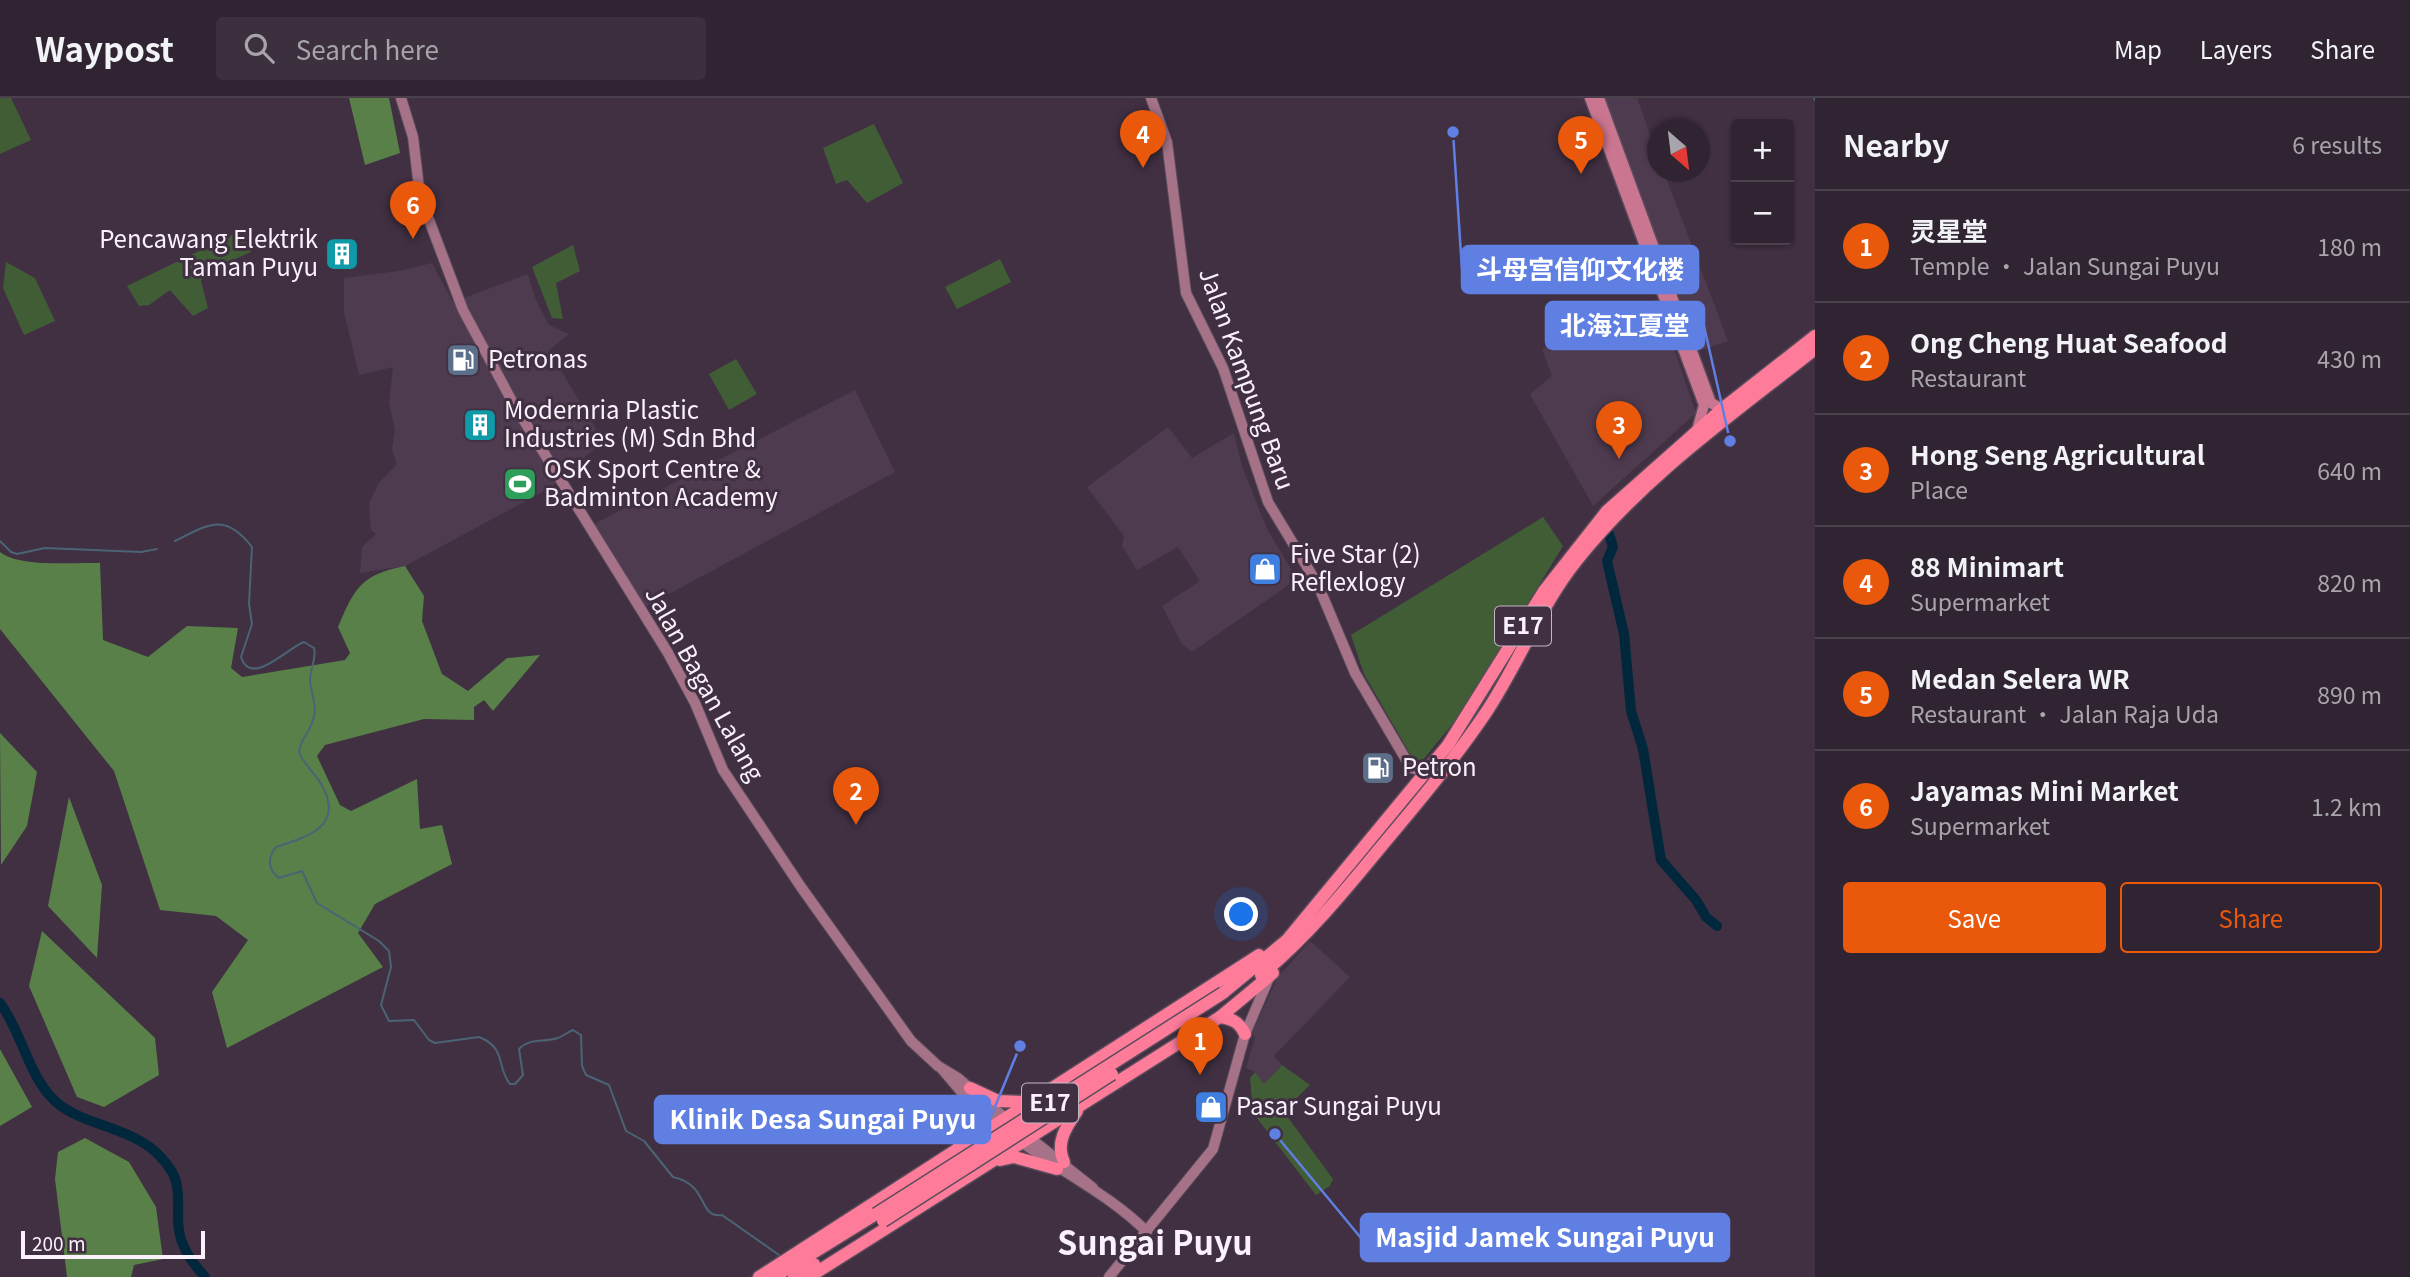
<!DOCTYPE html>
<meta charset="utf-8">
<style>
:root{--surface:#302432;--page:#3c303e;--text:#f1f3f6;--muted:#a8a4ac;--line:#4b414d;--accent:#ea580c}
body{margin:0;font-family:Georgia,"Noto Sans SC",serif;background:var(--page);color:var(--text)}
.controls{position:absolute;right:21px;top:21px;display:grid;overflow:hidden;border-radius:7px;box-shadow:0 2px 5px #0004}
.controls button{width:63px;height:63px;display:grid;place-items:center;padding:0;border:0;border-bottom:2px solid var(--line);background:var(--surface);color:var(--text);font:35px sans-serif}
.compass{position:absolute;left:1647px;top:21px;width:63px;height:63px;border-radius:50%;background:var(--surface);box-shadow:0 2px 5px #0004;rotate:152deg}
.scale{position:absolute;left:21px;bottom:18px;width:184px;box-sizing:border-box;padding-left:7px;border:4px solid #fbf1fc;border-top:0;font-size:19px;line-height:24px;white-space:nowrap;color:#fbf1fc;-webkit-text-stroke:5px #403042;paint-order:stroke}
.you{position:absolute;left:1242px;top:817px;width:24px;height:24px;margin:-18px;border:5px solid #fff;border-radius:50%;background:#1a73e8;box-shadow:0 0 0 10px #1a73e833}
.badge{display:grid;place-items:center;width:46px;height:46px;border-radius:50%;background:var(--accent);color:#fff;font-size:23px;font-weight:700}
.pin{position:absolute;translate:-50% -58px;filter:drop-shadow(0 2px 4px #0008)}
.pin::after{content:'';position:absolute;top:37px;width:24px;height:21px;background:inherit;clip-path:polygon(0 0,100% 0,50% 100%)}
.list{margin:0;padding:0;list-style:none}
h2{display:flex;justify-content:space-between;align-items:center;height:91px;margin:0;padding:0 28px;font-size:30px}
h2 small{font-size:23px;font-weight:400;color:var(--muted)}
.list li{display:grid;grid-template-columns:46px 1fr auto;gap:21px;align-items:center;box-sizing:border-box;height:112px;padding:0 28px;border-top:2px solid var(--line)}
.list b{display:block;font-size:26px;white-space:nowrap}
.list p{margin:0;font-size:23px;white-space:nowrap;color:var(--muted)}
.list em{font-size:23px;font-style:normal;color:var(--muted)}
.actions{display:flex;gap:14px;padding:21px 28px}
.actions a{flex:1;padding:16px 0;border:2px solid var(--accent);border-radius:7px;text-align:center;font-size:24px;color:var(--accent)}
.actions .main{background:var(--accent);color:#fff}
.icon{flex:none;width:38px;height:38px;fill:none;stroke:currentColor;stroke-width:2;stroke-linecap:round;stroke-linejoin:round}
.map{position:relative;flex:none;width:1815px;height:1179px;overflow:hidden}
header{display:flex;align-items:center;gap:42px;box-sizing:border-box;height:98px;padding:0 35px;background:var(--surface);border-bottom:2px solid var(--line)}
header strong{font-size:33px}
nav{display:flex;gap:38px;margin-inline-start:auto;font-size:24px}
.search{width:490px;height:63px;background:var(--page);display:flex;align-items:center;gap:18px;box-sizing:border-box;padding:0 24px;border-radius:7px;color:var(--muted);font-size:26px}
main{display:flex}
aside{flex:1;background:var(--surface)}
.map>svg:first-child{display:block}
</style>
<header>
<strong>Waypost</strong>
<div class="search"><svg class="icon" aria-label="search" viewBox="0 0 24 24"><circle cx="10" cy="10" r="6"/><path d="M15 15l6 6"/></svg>Search here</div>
<nav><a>Map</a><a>Layers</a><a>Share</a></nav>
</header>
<main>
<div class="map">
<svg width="1815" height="1179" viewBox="0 0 1815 1179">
<rect width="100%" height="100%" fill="#403042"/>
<!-- built -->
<g fill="#4f3b50">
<path d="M1603,0H1637L1657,56L1658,74H1664L1728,243L1699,253Z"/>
<path d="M432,165L453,204L528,176L535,200L549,227L569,236L549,252L603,343L550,390L405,468L360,475L362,449L376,436L371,432L369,406L378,386L397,366L392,351L395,332L389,304L393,269L359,277L344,214V180L399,173Z"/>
<path d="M1657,201L1696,315L1593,408L1530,296L1552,278L1542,251Z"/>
<path d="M855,292L895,374L643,510L592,427Z"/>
<path d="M1168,329L1192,360L1234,335L1242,368L1268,433L1297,481L1192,554L1182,546L1162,508L1200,483L1178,449L1137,472L1122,448L1124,438L1087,389Z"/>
<path d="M1310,843L1350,879L1274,958L1282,967L1264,986L1255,974L1246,970L1255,940L1252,934L1278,879Z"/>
</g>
<!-- green -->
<g fill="#415d36">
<path d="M0,0H11L31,42L0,56Z"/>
<path d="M874,26L903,85L867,105L847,82L836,86L823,50Z"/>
<path d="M240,133L251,154L208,173L201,183L208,210L193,218L170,192L149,207L139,208L127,188Z"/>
<path d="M573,147L580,173L556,185L563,221L552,220L532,169Z"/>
<path d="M1000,161L1011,184L957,211L945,189Z"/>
<path d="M6,164L35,180L55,223L24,237L3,190Z"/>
<path d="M736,261L757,296L729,312L709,276Z"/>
<path d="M1543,419L1563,448L1455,623L1422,663L1413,661L1364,576L1351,537Z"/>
<path d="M1282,967L1310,987L1284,1012L1278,1006L1333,1081L1330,1088L1316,1097L1253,1015L1250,980L1255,974L1264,986Z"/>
</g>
<!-- forest -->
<g fill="#588048">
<path d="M349,0H389L400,55L365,67Z"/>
<path d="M0,454C20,470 74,464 100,465L103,542L148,559L187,528L238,530L231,570L242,579L345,562L350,555L338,529C355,489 361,477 405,468L424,498L422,523L442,576L468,593L507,560L540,557L493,613L484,602L474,609V622L424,621L325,647L317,658L340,707L351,713L417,681L420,731L442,727L452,766L375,806L358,835L383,869L227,950L212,894L248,842L216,818L160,812L114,673L0,531Z"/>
<path d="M0,635L37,674L27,728L1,767Z"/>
<path d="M69,699L102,787L97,860L48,808Z"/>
<path d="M42,833L155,940L159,977L104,1009L77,999L29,888Z"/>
<path d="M0,951L32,1009L0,1028Z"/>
<path d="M85,1040L129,1064L156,1109L163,1161L134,1167L131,1179H67L55,1081L58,1054Z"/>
</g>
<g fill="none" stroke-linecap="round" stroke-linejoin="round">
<!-- stream -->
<g stroke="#4b6475" stroke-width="2">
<path d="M1814,0L1815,2"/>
<path d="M0,443L11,454L17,456L45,450L141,454L157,451"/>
<path d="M175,443C209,426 225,414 252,449L249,506L252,526L241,559C251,590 287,550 304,544L314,550C317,561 310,570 310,582C311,598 319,609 312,625C308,636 300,642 299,654C304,667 315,675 321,686C346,728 307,739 276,749C267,760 268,772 279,780L302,773L317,805L379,843L389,853L391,869L381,907L389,923L414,922L429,942L435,945L479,939C507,950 496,969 510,986H515L523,977L519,951C531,939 543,945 558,940C563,938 568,934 573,932L581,937L582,968L586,977L609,987L626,1033L644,1043L673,1079C710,1087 697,1120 722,1117L779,1157"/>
</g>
<!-- river -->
<g stroke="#00273b" stroke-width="10">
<path d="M1609,436L1613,449L1607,463L1624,536L1631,613L1643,651L1661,762L1696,802L1706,819L1717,828"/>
<path d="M0,905C22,934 28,978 55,1003C88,1033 144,1026 172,1074C182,1091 176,1114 179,1133C182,1151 193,1166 205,1179"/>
</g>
<!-- secondary casing -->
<g stroke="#5a4c5b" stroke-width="12">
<g id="secondary">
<path d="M401,0L413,39L420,98L463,212L513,305L668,555L695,605L723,672L801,789L911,943L938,968L958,980L1010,1024"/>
<path d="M1151,0L1167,44L1186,195L1223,270L1268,404L1318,487L1355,575L1411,670L1426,674"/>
<path d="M942,971L970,1004L1002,1028"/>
<path d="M1025,1036L1093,1090"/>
<path d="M1019,1042C1062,1075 1109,1096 1147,1134"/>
<path d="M1109,1179L1213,1051L1245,936L1269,880"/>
</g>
</g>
<!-- primary casing -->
<g stroke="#5a4c5b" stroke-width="13">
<g id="primary">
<path d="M1590,0L1704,307L1697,332"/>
<path d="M1599,0L1711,305L1722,311"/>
</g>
</g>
<!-- highway casing -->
<g stroke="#5a4c5b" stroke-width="15">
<g id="highway">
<path d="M1261,877C1306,840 1343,795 1380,750C1417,706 1453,663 1485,616C1518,567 1540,508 1577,462C1643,379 1733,316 1815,251"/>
<path d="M1223,895L1287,842L1448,647L1544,493L1607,413L1722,311L1815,238"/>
<path d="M1220,919C1233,921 1239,924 1245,936"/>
<path d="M970,990L998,1003L1026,1004"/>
<path d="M959,1045L968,1031L970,1004"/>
<path d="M1000,1062L1014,1059L1057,1071"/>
<path d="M1064,1064C1055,1045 1066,1029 1077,1013"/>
<path d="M759,1179L1259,857"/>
<path d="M774,1179L876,1116"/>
<path d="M794,1179L814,1166"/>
<path d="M809,1179L1220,919L1273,875"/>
</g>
</g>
<!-- secondary -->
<use href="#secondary" stroke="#a57288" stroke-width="10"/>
<!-- primary -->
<use href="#primary" stroke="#cb7690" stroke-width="10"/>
<!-- highway -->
<use href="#highway" stroke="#fe7c9a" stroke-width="12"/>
<!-- highway-bridge casing -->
<g stroke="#5a4c5b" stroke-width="15" stroke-linecap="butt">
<g id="highway-bridge">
<path d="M876,1116L1223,895"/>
<path d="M883,1123L1112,976"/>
</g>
</g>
<!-- highway-bridge -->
<use href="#highway-bridge" stroke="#fe7c9a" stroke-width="12"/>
</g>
<!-- icons -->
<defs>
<g id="building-square" transform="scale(1.75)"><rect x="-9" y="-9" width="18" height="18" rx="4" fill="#0f9aa8" stroke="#403042"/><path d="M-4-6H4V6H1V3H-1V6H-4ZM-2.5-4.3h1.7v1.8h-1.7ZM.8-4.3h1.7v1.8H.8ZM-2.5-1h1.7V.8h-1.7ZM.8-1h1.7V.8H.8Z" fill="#fff"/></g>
<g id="fuel-square" transform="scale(1.75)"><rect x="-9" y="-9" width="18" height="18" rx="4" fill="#5c6f8a" stroke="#403042"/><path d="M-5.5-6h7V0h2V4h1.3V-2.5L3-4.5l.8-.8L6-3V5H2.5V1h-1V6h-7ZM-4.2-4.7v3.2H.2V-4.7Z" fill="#fff"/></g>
<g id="stadium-square" transform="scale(1.75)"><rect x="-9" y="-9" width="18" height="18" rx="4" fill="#2e9e5b" stroke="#403042"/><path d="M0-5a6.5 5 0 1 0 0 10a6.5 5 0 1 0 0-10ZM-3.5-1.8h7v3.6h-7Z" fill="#fff"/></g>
<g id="shop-square" transform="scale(1.75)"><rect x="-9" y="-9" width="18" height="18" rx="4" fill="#3f7fe0" stroke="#403042"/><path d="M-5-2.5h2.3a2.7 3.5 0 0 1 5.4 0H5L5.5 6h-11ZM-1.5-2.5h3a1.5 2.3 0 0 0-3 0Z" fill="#fff"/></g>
</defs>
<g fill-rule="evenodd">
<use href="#building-square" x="342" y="156"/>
<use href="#fuel-square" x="463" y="262"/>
<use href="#building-square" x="480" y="327"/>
<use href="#stadium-square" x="520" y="386"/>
<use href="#shop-square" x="1265" y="471"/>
<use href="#fuel-square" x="1378" y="670"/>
<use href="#shop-square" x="1211" y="1009"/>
</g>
<g text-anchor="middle" stroke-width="6" stroke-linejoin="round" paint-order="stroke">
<!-- shield labels -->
<g fill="#403042" stroke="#c3b7c4" stroke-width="2">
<rect x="1495" y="508.5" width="56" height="39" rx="5"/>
<rect x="1022" y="985.5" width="56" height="39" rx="5"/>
</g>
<g font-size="23" font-weight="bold" fill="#fbf1fc">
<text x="1523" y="536">E17</text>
<text x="1050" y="1013">E17</text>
</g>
<!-- poi labels -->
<g font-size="24" fill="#fbf1fc" stroke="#403042" text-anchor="start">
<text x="318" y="150" text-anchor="end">Pencawang Elektrik<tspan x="318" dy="28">Taman Puyu</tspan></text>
<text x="488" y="270">Petronas</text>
<text x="504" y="321">Modernria Plastic<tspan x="504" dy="28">Industries (M) Sdn Bhd</tspan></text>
<text x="544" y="380">OSK Sport Centre &amp;<tspan x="544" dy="28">Badminton Academy</tspan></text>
<text x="1290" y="465">Five Star (2)<tspan x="1290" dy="28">Reflexlogy</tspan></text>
<text x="1402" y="678">Petron</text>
<text x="1236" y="1017">Pasar Sungai Puyu</text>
</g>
<!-- street labels -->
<g font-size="24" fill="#fbf1fc" stroke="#403042">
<text transform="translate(1246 281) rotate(70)" y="8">Jalan Kampung Baru</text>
<text transform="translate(704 586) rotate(61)" y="8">Jalan Bagan Lalang</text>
</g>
<!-- district labels -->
<g font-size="32" font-weight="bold" fill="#fbf1fc" stroke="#403042">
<text x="1155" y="1157">Sungai Puyu</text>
</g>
</g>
<!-- callouts -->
<path fill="none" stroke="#607fe3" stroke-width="2.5" d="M1453 34L1462 172M1730 343L1704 228M1020 948L990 1021M1275 1036L1361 1140"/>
<g fill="#607fe3" stroke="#403042" stroke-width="2.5">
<circle cx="1453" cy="34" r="7"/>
<circle cx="1730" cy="343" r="7"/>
<circle cx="1020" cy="948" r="7"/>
<circle cx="1275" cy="1036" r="7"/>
</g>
<g fill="#607fe3" stroke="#607fe3" stroke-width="2.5">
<rect x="1462" y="148" width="236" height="47" rx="7"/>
<rect x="1546" y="204" width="158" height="47" rx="7"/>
<rect x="655" y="998" width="335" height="47" rx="7"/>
<rect x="1361" y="1116" width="368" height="47" rx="7"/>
</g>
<g font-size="26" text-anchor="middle" font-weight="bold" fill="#fff">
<text x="1580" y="181">斗母宫信仰文化楼</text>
<text x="1625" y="237">北海江夏堂</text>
<text x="823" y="1031">Klinik Desa Sungai Puyu</text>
<text x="1545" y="1149">Masjid Jamek Sungai Puyu</text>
</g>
</svg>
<div class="controls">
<button>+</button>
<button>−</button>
</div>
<svg class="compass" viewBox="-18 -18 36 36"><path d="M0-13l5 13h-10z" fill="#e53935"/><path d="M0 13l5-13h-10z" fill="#a8a4ac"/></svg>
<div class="scale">200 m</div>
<div class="you"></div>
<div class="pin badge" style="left:1200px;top:977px">1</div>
<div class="pin badge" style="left:856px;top:727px">2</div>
<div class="pin badge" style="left:1619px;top:361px">3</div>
<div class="pin badge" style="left:1143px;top:70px">4</div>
<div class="pin badge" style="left:1581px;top:76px">5</div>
<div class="pin badge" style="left:413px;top:141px">6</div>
</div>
<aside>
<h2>Nearby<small>6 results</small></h2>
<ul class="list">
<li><span class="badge">1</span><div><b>灵星堂</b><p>Temple · Jalan Sungai Puyu</p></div><em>180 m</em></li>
<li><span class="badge">2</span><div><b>Ong Cheng Huat Seafood</b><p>Restaurant</p></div><em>430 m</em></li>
<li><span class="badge">3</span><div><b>Hong Seng Agricultural</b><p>Place</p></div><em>640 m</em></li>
<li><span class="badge">4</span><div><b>88 Minimart</b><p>Supermarket</p></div><em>820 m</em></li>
<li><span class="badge">5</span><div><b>Medan Selera WR</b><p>Restaurant · Jalan Raja Uda</p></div><em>890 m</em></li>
<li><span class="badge">6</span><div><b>Jayamas Mini Market</b><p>Supermarket</p></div><em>1.2 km</em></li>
</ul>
<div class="actions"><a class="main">Save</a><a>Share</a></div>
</aside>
</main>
